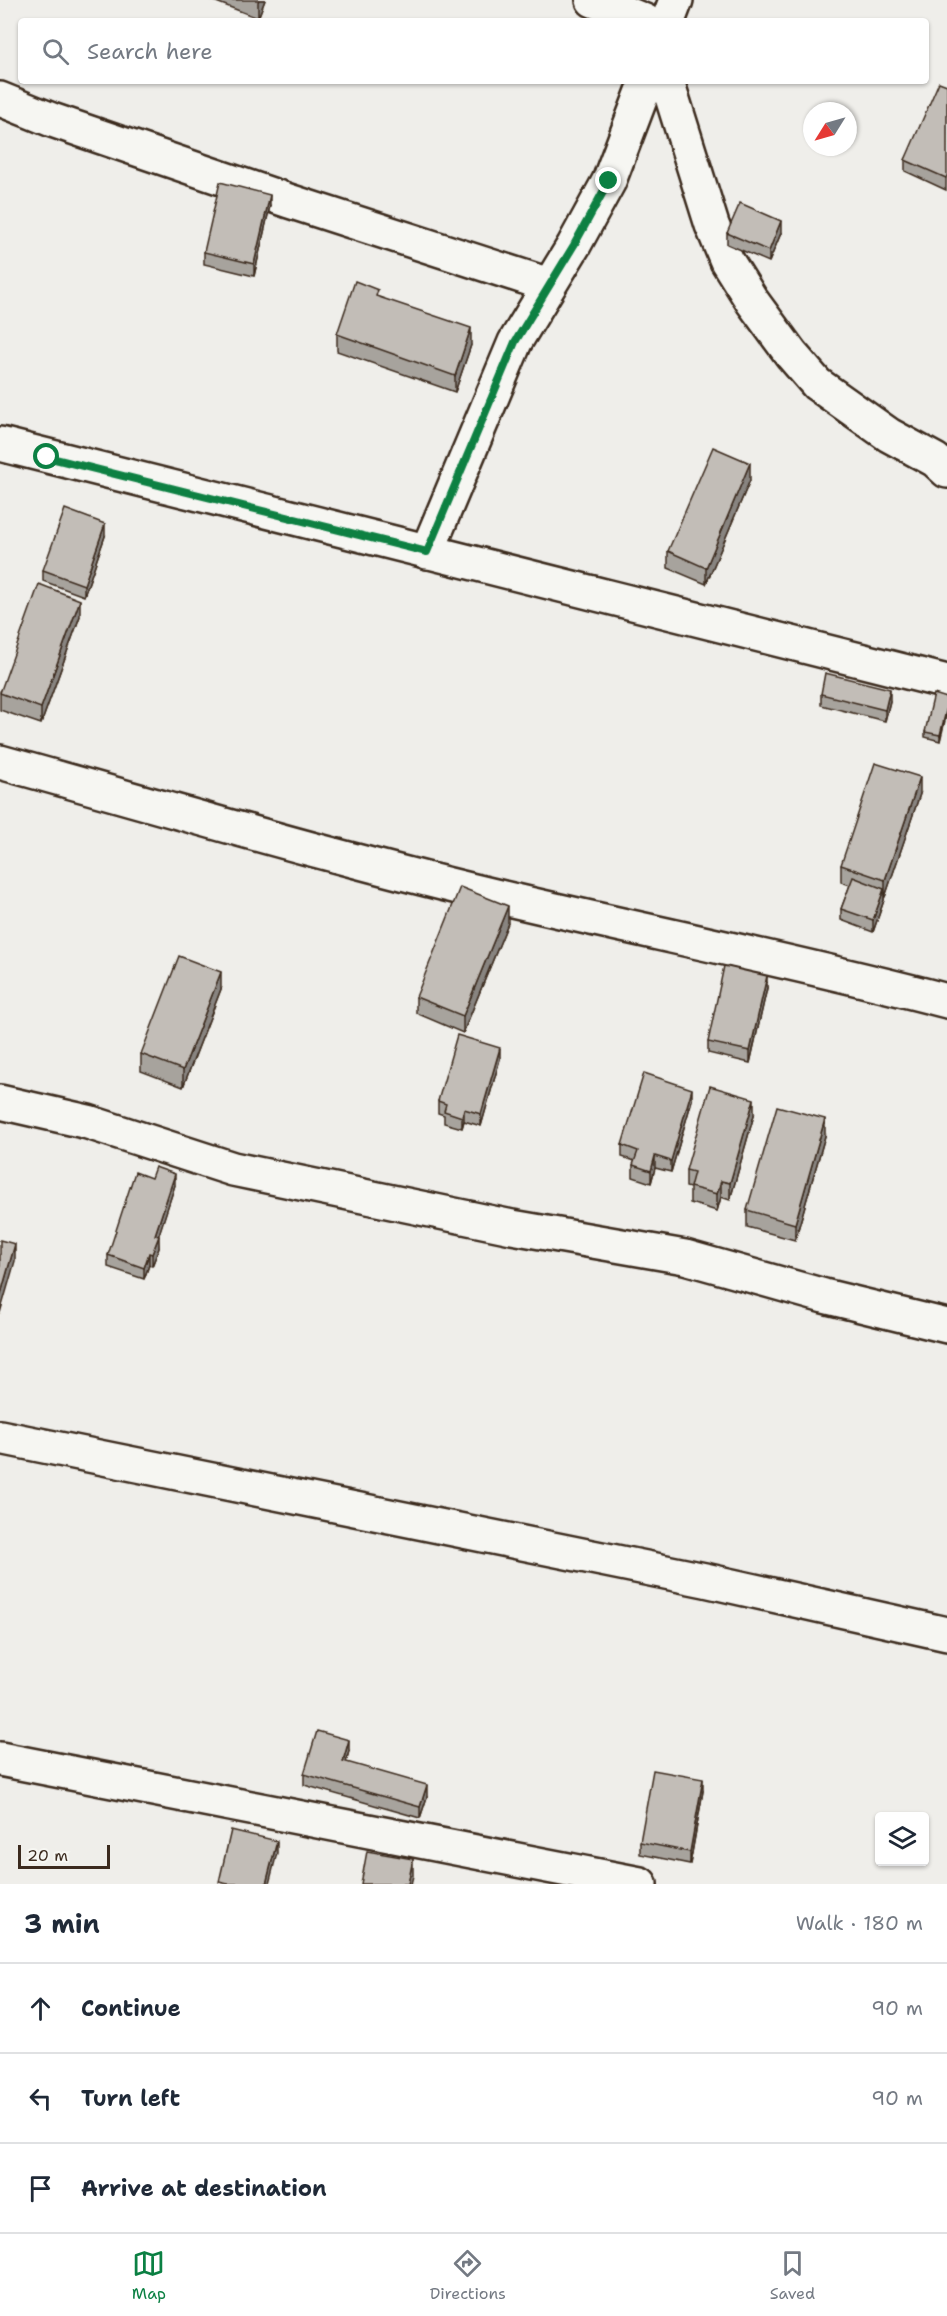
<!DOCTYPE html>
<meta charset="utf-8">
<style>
:root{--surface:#fff;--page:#f2f2f3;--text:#1f2937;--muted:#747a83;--line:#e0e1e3;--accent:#0b8043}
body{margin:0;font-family:"Shantell Sans",sans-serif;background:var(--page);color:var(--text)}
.controls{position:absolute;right:18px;bottom:18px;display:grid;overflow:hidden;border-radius:6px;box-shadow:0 2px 4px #0004}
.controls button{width:54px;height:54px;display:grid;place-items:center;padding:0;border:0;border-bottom:2px solid var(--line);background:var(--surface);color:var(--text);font:30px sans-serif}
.compass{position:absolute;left:803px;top:102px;width:54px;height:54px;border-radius:50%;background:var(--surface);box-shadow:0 2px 4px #0004;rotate:233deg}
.scale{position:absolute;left:18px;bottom:15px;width:92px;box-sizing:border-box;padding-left:6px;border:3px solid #3b2a1e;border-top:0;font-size:16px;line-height:21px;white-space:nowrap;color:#3b2a1e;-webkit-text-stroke:4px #f6f6f2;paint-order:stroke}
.stop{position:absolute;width:18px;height:18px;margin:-14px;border:4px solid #0b8043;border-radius:50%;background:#fff}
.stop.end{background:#0b8043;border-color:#fff;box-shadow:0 2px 6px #0008}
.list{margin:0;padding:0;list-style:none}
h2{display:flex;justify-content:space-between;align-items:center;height:78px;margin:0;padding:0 24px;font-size:26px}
h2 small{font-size:20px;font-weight:400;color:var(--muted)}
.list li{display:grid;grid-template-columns:39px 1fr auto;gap:18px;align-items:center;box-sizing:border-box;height:90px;padding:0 24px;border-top:2px solid var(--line)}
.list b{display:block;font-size:22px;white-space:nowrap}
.list em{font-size:20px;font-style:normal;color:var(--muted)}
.icon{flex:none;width:33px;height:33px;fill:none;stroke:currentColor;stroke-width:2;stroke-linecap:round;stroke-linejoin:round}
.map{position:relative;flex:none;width:947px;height:1884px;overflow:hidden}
.search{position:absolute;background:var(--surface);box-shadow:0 2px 4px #0004;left:18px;right:18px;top:18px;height:66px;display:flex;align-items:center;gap:15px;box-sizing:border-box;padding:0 21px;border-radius:6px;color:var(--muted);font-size:22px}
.sheet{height:348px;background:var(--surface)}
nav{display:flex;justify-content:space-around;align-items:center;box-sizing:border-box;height:84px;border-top:2px solid var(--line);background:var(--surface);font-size:16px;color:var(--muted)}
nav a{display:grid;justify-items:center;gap:3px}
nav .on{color:var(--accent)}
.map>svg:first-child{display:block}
</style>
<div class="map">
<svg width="947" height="1884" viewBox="0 0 947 1884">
<rect width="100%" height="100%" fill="#efeeea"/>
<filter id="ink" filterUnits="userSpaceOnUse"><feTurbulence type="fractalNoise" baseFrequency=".0167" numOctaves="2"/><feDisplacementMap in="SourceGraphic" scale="12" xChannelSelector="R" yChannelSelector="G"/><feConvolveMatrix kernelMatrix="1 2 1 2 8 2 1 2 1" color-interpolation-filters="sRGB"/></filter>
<g filter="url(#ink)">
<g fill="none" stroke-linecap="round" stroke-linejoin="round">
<!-- minor casing -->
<g stroke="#3b2a1e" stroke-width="38">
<g id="minor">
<path d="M593,0L645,21"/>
<path d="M668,21L676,0"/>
<path d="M667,81L712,225L727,261L752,301L791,354L817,384L889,435L935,460L947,471"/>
<path d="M0,99L52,120L289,201L549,285"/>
<path d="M0,444L947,682"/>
<path d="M427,552L515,342L574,245L609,181L647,81"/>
<path d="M0,762C170,809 340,860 512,900C657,934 803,963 947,1001"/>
<path d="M0,1102L88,1122L233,1169L512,1227L685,1257L824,1296L947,1326"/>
<path d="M0,1437L705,1580L947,1634"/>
<path d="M0,1759L640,1884"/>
</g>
</g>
<!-- minor -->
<use href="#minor" stroke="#f6f6f2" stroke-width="33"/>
</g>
<!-- wall -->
<g fill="#a7a39d" stroke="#3b2a1e" stroke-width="1.5">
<path d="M211,0H265L258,18Z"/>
<path d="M947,85L946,190L905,171V160Z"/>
<path d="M270,206L254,276L204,264V252Z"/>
<path d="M727,233H781L769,262L727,244Z"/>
<path d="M378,297L471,345L455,392L337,351V334Z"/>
<path d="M750,480L706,584L668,568V551Z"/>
<path d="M105,536L84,596L43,581V570Z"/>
<path d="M80,616L41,724L0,710V691Z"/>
<path d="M821,694L890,701L885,721L821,705Z"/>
<path d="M947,698L940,741L925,737V732Z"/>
<path d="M920,794L885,897H884V900L873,932L841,920V909L850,885L841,882V865Z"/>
<path d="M508,923L463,1033L416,1013V997Z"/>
<path d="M767,988L750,1063L708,1053V1042Z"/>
<path d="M221,989L183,1087L141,1071V1054Z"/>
<path d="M500,1059L481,1126L464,1121L462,1128L444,1123V1115L438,1113V1101Z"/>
<path d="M692,1100L671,1172L655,1168L651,1183L633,1177V1165L635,1161L622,1157V1145Z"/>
<path d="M754,1115L730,1200L721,1197L717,1211L690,1203V1188L686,1187V1170Z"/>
<path d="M825,1136L795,1240L747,1227V1210Z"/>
<path d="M175,1185L158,1236L159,1248L152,1266L149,1265L144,1279L108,1267V1255Z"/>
<path d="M349,1751L346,1762L427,1797L420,1818L304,1785V1774Z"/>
<path d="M703,1791L690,1864L640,1854V1842Z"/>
</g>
<!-- shaded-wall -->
<g fill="#888480" stroke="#3b2a1e" stroke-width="1.5">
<path d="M259,0H265L258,18V2Z"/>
<path d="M270,195V206L254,276V264Z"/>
<path d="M781,221V233L769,262V251Z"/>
<path d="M471,328V345L455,392V376Z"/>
<path d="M750,463V480L706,584V568Z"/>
<path d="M105,524V536L84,596V585Z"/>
<path d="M80,600V616L41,724V708Z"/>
<path d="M890,689V701L885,721V710Z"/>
<path d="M947,707V713L940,741V735Z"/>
<path d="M920,777V794L885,897V880Z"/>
<path d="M884,889V900L873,932V920Z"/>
<path d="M508,906V923L463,1033V1016Z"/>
<path d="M221,972V989L183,1087V1070Z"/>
<path d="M767,976V988L750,1063V1051Z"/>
<path d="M500,1048V1059L481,1126V1114Z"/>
<path d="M692,1089V1100L671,1172V1161Z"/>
<path d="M754,1099V1115L730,1200V1183Z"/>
<path d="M464,1109V1121L462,1128V1117Z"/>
<path d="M825,1119V1136L795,1240V1224Z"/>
<path d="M655,1156V1168L651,1183V1171Z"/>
<path d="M175,1174V1185L155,1247V1235Z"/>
<path d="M721,1181V1197L717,1211V1194Z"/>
<path d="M159,1236V1248L152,1266V1254Z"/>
<path d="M15,1244V1261L0,1313V1297Z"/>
<path d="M149,1253V1265L144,1279V1268Z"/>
<path d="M349,1740V1751L343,1773V1761Z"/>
<path d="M703,1779V1791L690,1864V1852Z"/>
<path d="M427,1785V1797L420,1818V1807Z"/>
<path d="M277,1841V1853L269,1884H266Z"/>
<path d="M413,1859V1876L411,1884H408Z"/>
</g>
<!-- building -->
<g fill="#c2bdb7" stroke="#3b2a1e" stroke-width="1.5">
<path d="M939,82L947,85V176L946,178L905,160Z"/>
<path d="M220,182L270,195L254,264L204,252Z"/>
<path d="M740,203L781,221L769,251L727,233Z"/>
<path d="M355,281L378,290L376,296L471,328L455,376L337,334Z"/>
<path d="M713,447L750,463L706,568L668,551Z"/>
<path d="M65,509L105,524L84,585L43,570Z"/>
<path d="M39,584L80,600L41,708L0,693Z"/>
<path d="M825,673L890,689L885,710L821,694Z"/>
<path d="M934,694L947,698V707L940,735L925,732Z"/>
<path d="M875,763L920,777L885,880L841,865Z"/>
<path d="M853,877L884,889L873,920L841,909Z"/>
<path d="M460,887L508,906L463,1016L416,997Z"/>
<path d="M179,956L221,972L183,1070L141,1054Z"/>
<path d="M724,966L767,976L750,1051L708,1042Z"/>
<path d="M457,1035L500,1048L481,1114L464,1109L462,1117L444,1111L446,1104L438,1101Z"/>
<path d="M644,1073L692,1089L671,1161L655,1156L651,1171L633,1165L638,1151L622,1145Z"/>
<path d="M710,1086L754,1099L730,1183L721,1181L717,1194L690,1187L694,1172L686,1170Z"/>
<path d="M777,1106L825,1119L795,1224L747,1210Z"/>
<path d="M155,1167L175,1174L155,1235L159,1236L152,1254L149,1253L144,1268L108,1255L135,1172L151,1178Z"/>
<path d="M0,1240L15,1244L0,1297Z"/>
<path d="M317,1731L349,1740L343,1761L427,1785L420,1807L304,1774Z"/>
<path d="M653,1770L703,1779L690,1852L640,1842Z"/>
<path d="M231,1830L277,1841L266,1884H228L219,1882Z"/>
<path d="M367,1851L413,1859L408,1884H361Z"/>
</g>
</g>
<g fill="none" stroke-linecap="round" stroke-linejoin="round" filter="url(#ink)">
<!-- route -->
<path stroke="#0b8043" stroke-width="8" d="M47,457L427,552L515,342L574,245L609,181"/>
</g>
</svg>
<div class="controls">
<button><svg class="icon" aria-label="layers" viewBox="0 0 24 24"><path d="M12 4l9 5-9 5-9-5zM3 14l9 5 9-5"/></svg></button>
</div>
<svg class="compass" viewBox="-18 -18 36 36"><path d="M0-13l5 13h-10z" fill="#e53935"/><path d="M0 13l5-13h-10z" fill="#747a83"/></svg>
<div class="scale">20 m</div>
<div class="stop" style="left:47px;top:457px"></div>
<div class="stop end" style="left:609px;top:181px"></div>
<div class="search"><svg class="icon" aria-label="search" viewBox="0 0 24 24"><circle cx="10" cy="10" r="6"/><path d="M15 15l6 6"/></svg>Search here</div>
</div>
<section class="sheet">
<h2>3 min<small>Walk · 180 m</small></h2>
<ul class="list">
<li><svg class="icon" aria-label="ahead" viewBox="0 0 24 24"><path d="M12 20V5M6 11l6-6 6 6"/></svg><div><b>Continue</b></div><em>90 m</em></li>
<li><svg class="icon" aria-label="left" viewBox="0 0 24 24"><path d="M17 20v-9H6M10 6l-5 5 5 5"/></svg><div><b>Turn left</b></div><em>90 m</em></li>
<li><svg class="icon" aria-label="arrive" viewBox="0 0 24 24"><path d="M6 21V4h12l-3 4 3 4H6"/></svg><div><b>Arrive at destination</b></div></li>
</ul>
</section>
<nav>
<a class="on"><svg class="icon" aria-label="map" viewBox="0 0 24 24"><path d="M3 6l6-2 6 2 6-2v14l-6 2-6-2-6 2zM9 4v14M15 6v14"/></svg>Map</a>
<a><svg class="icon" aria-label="directions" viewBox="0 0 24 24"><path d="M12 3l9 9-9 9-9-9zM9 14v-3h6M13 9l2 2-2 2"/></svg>Directions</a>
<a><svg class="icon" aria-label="saved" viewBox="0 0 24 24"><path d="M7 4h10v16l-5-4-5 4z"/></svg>Saved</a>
</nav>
